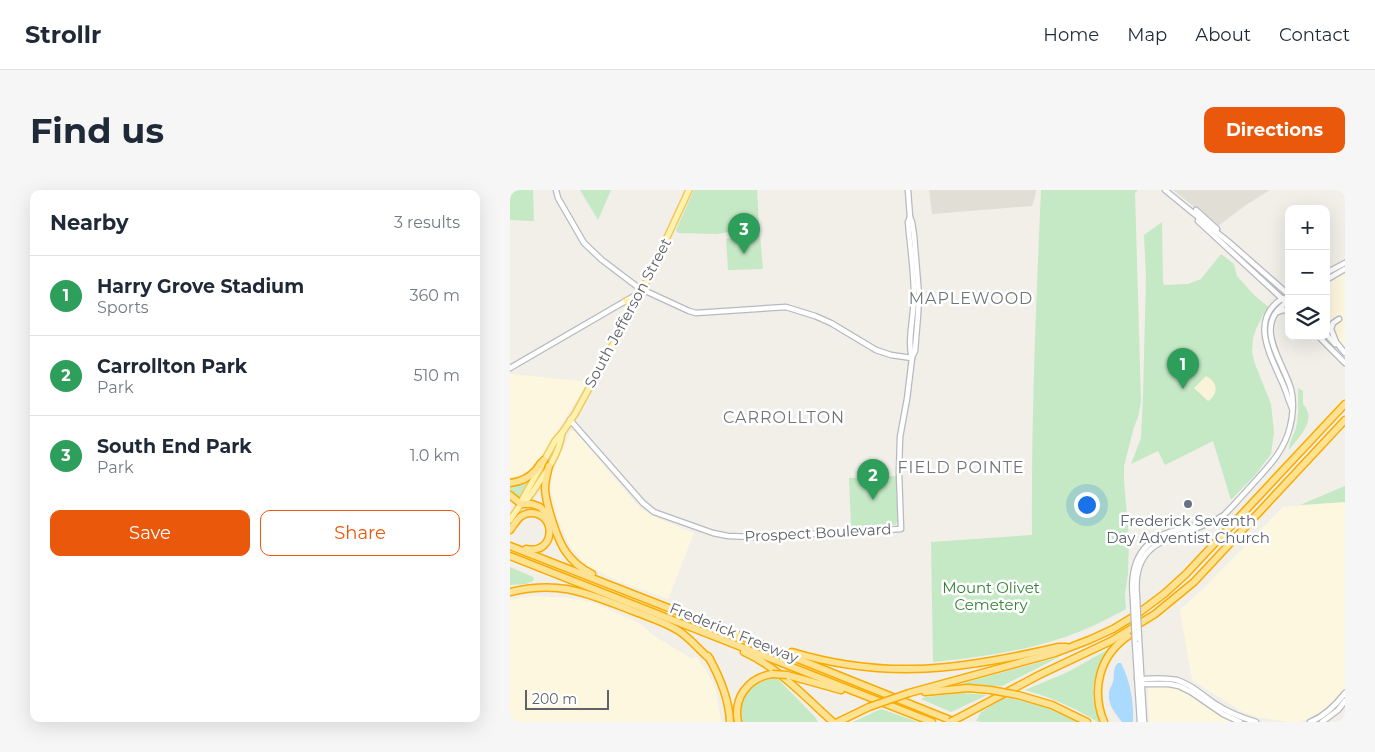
<!DOCTYPE html>
<meta charset="utf-8">
<style>
:root{--surface:#fff;--page:#f6f6f7;--text:#1f2937;--muted:#747a83;--line:#e0e1e3;--accent:#ea580c}
body{margin:0;font-family:Montserrat,sans-serif;background:var(--page);color:var(--text)}
.controls{position:absolute;right:15px;top:15px;display:grid;overflow:hidden;border-radius:10px;box-shadow:0 5px 20px #0002}
.controls button{width:45px;height:45px;display:grid;place-items:center;padding:0;border:0;border-bottom:1px solid var(--line);background:var(--surface);color:var(--text);font:25px sans-serif}
.scale{position:absolute;left:15px;bottom:12px;width:84px;box-sizing:border-box;padding-left:5px;border:2px solid #5f6368;border-top:0;font-size:14px;line-height:18px;white-space:nowrap;color:#5f6368;-webkit-text-stroke:4px #fff;paint-order:stroke}
.you{position:absolute;left:576px;top:314px;width:18px;height:18px;margin:-12px;border:4px solid #fff;border-radius:50%;background:#1a73e8;box-shadow:0 0 0 8px #1a73e833}
.badge{display:grid;place-items:center;width:32px;height:32px;border-radius:50%;background:var(--accent);color:#fff;font-size:16px;font-weight:700}
.pin{position:absolute;translate:-50% -41px;filter:drop-shadow(0 1px 2px #0008)}
.pin::after{content:'';position:absolute;top:26px;width:18px;height:15px;background:inherit;clip-path:polygon(0 0,100% 0,50% 100%)}
.list{margin:0;padding:0;list-style:none}
h2{display:flex;justify-content:space-between;align-items:center;height:65px;margin:0;padding:0 20px;font-size:21px}
h2 small{font-size:16px;font-weight:400;color:var(--muted)}
.list li{display:grid;grid-template-columns:32px 1fr auto;gap:15px;align-items:center;box-sizing:border-box;height:80px;padding:0 20px;border-top:1px solid var(--line)}
.list b{display:block;font-size:19px;white-space:nowrap}
.list p{margin:0;font-size:16px;white-space:nowrap;color:var(--muted)}
.list em{font-size:16px;font-style:normal;color:var(--muted)}
.actions{display:flex;gap:10px;padding:15px 20px}
.actions a{flex:1;padding:11px 0;border:1px solid var(--accent);border-radius:10px;text-align:center;font-size:18px;color:var(--accent)}
.actions .main{background:var(--accent);color:#fff}
.icon{flex:none;width:28px;height:28px;fill:none;stroke:currentColor;stroke-width:2;stroke-linecap:round;stroke-linejoin:round}
.map{position:relative;flex:none;width:835px;height:532px;overflow:hidden;border-radius:10px}
header{display:flex;align-items:center;gap:30px;box-sizing:border-box;height:70px;padding:0 25px;background:var(--surface);border-bottom:1px solid var(--line)}
header strong{font-size:24px}
nav{display:flex;gap:28px;margin-inline-start:auto;font-size:18px}
.intro{display:flex;align-items:center;justify-content:space-between;box-sizing:border-box;height:120px;padding:0 30px}
h1{margin:0;font-size:35px}
.button{padding:12px 22px;border-radius:10px;background:var(--accent);color:#fff;font-size:18px;font-weight:700}
main{display:flex;gap:30px;padding:0 30px}
aside{flex:1;background:var(--surface);border-radius:10px;box-shadow:0 5px 20px #0002}
.map>svg:first-child{display:block}
</style>
<header>
<strong>Strollr</strong>
<nav><a>Home</a><a>Map</a><a>About</a><a>Contact</a></nav>
</header>
<div class="intro"><h1>Find us</h1><a class="button">Directions</a></div>
<main>
<aside>
<h2>Nearby<small>3 results</small></h2>
<ul class="list">
<li><span class="badge" style="background:#2e9e5b">1</span><div><b>Harry Grove Stadium</b><p>Sports</p></div><em>360 m</em></li>
<li><span class="badge" style="background:#2e9e5b">2</span><div><b>Carrollton Park</b><p>Park</p></div><em>510 m</em></li>
<li><span class="badge" style="background:#2e9e5b">3</span><div><b>South End Park</b><p>Park</p></div><em>1.0 km</em></li>
</ul>
<div class="actions"><a class="main">Save</a><a>Share</a></div>
</aside>
<div class="map">
<svg width="835" height="532" viewBox="0 0 835 532">
<rect width="100%" height="100%" fill="#f1efe8"/>
<!-- commercial -->
<g fill="#fef7e0">
<path d="M835,83V157L816,139V94Z"/>
<path d="M0,184L79,192L59,222L35,263L26,274L15,283L0,288Z"/>
<path d="M61,241H65L120,307L131,319L149,329L184,343L158,409L108,391L77,376L59,355L46,324L41,300L42,282Z"/>
<path d="M835,312V499L825,511L817,519L795,530L788,532H778L747,527L731,521L682,490L670,420L693,399L773,317Z"/>
<path d="M22,406L59,408L84,413L129,433L144,446L182,469L187,467L198,484L206,500L211,532H0V410Z"/>
<path d="M650,496L664,498L674,501L722,532H639L638,498Z"/>
</g>
<!-- education -->
<g fill="#e1ded6">
<path d="M419,0H526L525,7L522,16L422,24Z"/>
<path d="M663,0H760L736,15L708,36Z"/>
</g>
<!-- green -->
<g fill="#c5e8c5">
<path d="M0,0H23L24,31L0,30Z"/>
<path d="M70,0H101L88,30Z"/>
<path d="M184,0H247L249,36L247,37L207,44L168,43L166,40Z"/>
<path d="M531,0H628L625,3L631,212L628,227L624,237L614,276V291L619,349L618,384L615,403L616,419C601,427 586,435 571,441C524,460 473,467 423,472L421,352L522,345C521,230 526,115 531,0Z"/>
<path d="M652,32L653,92L654,95L678,94L691,89L711,64L724,74L727,86L745,106L760,118L753,125L746,139L743,148L742,162L745,174L761,214L764,242L761,264L746,284L721,310L703,251L655,275L648,261L621,274L631,248L633,206L636,86L634,45Z"/>
<path d="M248,43L250,45L253,79L218,80L216,49Z"/>
<path d="M788,198L793,201V214C808,230 788,248 779,260C779,252 784,245 786,238C789,225 788,211 788,198Z"/>
<path d="M24,283L10,309L0,303V294Z"/>
<path d="M386,286L388,331L385,335L341,336L339,288Z"/>
<path d="M835,296V312L790,315Z"/>
<path d="M0,377L21,386L24,388L23,391L16,394L0,395Z"/>
<path d="M597,460C583,486 577,504 591,532H588L565,519L537,507L515,500L558,482Z"/>
<path d="M549,467L492,496L450,494Z"/>
<path d="M267,488L305,527L308,532H231C226,504 241,492 267,488Z"/>
<path d="M452,503L477,505L441,522L411,509L416,507Z"/>
<path d="M498,508L534,516L567,532H472L466,531L471,522L492,509Z"/>
<path d="M371,519L408,532H343Z"/>
</g>
<!-- sand -->
<path fill="#fbf3d9" d="M696,186C708,192 709,204 698,211L684,198Z"/>
<!-- water -->
<path fill="#aadaff" d="M608,473H611C620,490 624,513 623,532H612C606,524 597,514 599,503C599,499 602,496 603,492C605,484 602,479 608,473Z"/>
<g fill="none" stroke-linecap="round" stroke-linejoin="round">
<!-- secondary casing -->
<g stroke="#b6babf" stroke-width="7">
<g id="secondary">
<path d="M46,0L48,8L74,53L92,70L129,98L179,121L186,123L276,117L305,126L321,133L366,160L381,165L402,168"/>
<path d="M398,0L400,27L402,32L404,45L409,105L408,125L405,161L402,167"/>
<path d="M655,0L720,53L779,105"/>
<path d="M686,20L707,39"/>
<path d="M688,31L779,115"/>
<path d="M816,83L835,73"/>
<path d="M816,90L835,79"/>
<path d="M773,108C739,129 760,164 772,192C776,200 778,209 782,218"/>
<path d="M768,122L773,120L779,121"/>
<path d="M829,129L823,133L821,139L826,152L835,163"/>
<path d="M816,144L825,154"/>
<path d="M808,146L835,173"/>
<path d="M0,178L131,102"/>
<path d="M60,230L133,313L144,322L203,343L218,346L244,347L391,339L389,283L390,247L397,209L402,168C397,151 404,125 404,106C404,81 400,57 398,32L400,27"/>
<path d="M627,407C620,341 675,351 714,325C723,316 732,306 740,297C757,278 774,262 780,237C783,226 784,210 781,199C772,169 741,134 779,111"/>
<path d="M623,409C619,374 631,349 667,340C674,338 682,335 690,335"/>
<path d="M629,449L634,532"/>
<path d="M625,452L630,532"/>
<path d="M627,489C640,489 654,487 667,490C683,495 693,506 707,515C719,523 733,528 746,532"/>
<path d="M628,494H659L669,496L681,502L713,524L730,532"/>
<path d="M800,532C815,526 825,516 835,503"/>
<path d="M812,532L828,520L835,511"/>
</g>
</g>
<!-- primary casing -->
<g stroke="#f2c960" stroke-width="8">
<g id="primary">
<path d="M116,111H121L124,114"/>
<path d="M12,314L15,313C29,292 49,268 52,243"/>
<path d="M0,330L11,314L12,310L45,251L52,243L65,224L134,97L179,0"/>
</g>
</g>
<!-- highway casing -->
<g stroke="#f9ab00" stroke-width="9">
<g id="highway">
<path d="M39,276C37,284 35,291 35,299C36,314 47,350 56,362C62,371 72,379 82,384"/>
<path d="M0,293C10,292 19,288 26,280C29,276 30,273 34,270"/>
<path d="M0,305L11,314H22L30,317L40,327"/>
<path d="M0,340C3,336 6,331 10,327C13,325 17,323 21,323C47,323 46,365 16,359"/>
<path d="M0,356L243,451L445,532"/>
<path d="M0,366L422,532"/>
<path d="M0,402C51,390 76,403 123,421C138,427 155,432 169,441C181,449 189,460 200,469"/>
<path d="M234,462C269,478 295,507 323,532"/>
<path d="M282,462C378,491 453,479 549,457H556"/>
<path d="M198,466C210,487 219,508 220,532"/>
<path d="M277,485L331,500"/>
<path d="M415,502L458,498L481,500"/>
<path d="M399,503L545,463L579,450L603,439L626,425L654,404L676,384L835,214"/>
<path d="M508,505L542,515L577,532"/>
<path d="M452,526L529,485L601,451L645,424L684,392L835,230"/>
<path d="M228,532C223,508 238,488 262,484"/>
<path d="M328,532L359,517"/>
<path d="M594,532C581,500 589,466 618,446"/>
</g>
</g>
<!-- secondary -->
<use href="#secondary" stroke="#fff" stroke-width="4.5"/>
<!-- primary -->
<use href="#primary" stroke="#fff2af" stroke-width="5"/>
<!-- highway -->
<use href="#highway" stroke="#fde293" stroke-width="6"/>
<!-- secondary-bridge casing -->
<g stroke="#b6babf" stroke-width="7" stroke-linecap="butt">
<g id="secondary-bridge">
<path d="M627,407L629,449"/>
<path d="M623,409L625,452"/>
</g>
</g>
<!-- highway-bridge casing -->
<g stroke="#f9ab00" stroke-width="9" stroke-linecap="butt">
<g id="highway-bridge">
<path d="M262,484L277,485"/>
<path d="M481,500L508,505"/>
<path d="M359,517L399,503"/>
<path d="M440,532L452,526"/>
</g>
</g>
<!-- secondary-bridge -->
<use href="#secondary-bridge" stroke="#fff" stroke-width="4.5"/>
<!-- highway-bridge -->
<use href="#highway-bridge" stroke="#fde293" stroke-width="6"/>
</g>
<!-- markers -->
<circle fill="#6b7280" stroke="#fff" stroke-width="2" cx="678" cy="314" r="5"/>
<g text-anchor="middle" stroke-width="5" stroke-linejoin="round" paint-order="stroke">
<!-- street labels -->
<g font-size="15" fill="#5f6368" stroke="#fff">
<text transform="translate(118 123) rotate(-62)" y="5">South Jefferson Street</text>
<text transform="translate(308 343) rotate(-3)" y="5">Prospect Boulevard</text>
<text transform="translate(224 443) rotate(22)" y="5">Frederick Freeway</text>
</g>
<!-- worship labels -->
<g font-size="15" fill="#5b616d" stroke="#fff">
<text x="678" y="336">Frederick Seventh<tspan x="678" dy="17">Day Adventist Church</tspan></text>
</g>
<!-- park labels -->
<g font-size="15" fill="#348238" stroke="#fff">
<text x="481" y="403">Mount Olivet<tspan x="481" dy="17">Cemetery</tspan></text>
</g>
<!-- neighbourhood labels -->
<g font-size="16" letter-spacing="1" fill="#70757a" stroke="#fff">
<text x="461" y="114">MAPLEWOOD</text>
<text x="274" y="233">CARROLLTON</text>
<text x="451" y="283">FIELD POINTE</text>
</g>
</g>
</svg>
<div class="controls">
<button>+</button>
<button>−</button>
<button><svg class="icon" aria-label="layers" viewBox="0 0 24 24"><path d="M12 4l9 5-9 5-9-5zM3 14l9 5 9-5"/></svg></button>
</div>
<div class="scale">200 m</div>
<div class="you"></div>
<div class="pin badge" style="left:673px;top:199px;background:#2e9e5b">1</div>
<div class="pin badge" style="left:363px;top:310px;background:#2e9e5b">2</div>
<div class="pin badge" style="left:234px;top:64px;background:#2e9e5b">3</div>
</div>
</main>
